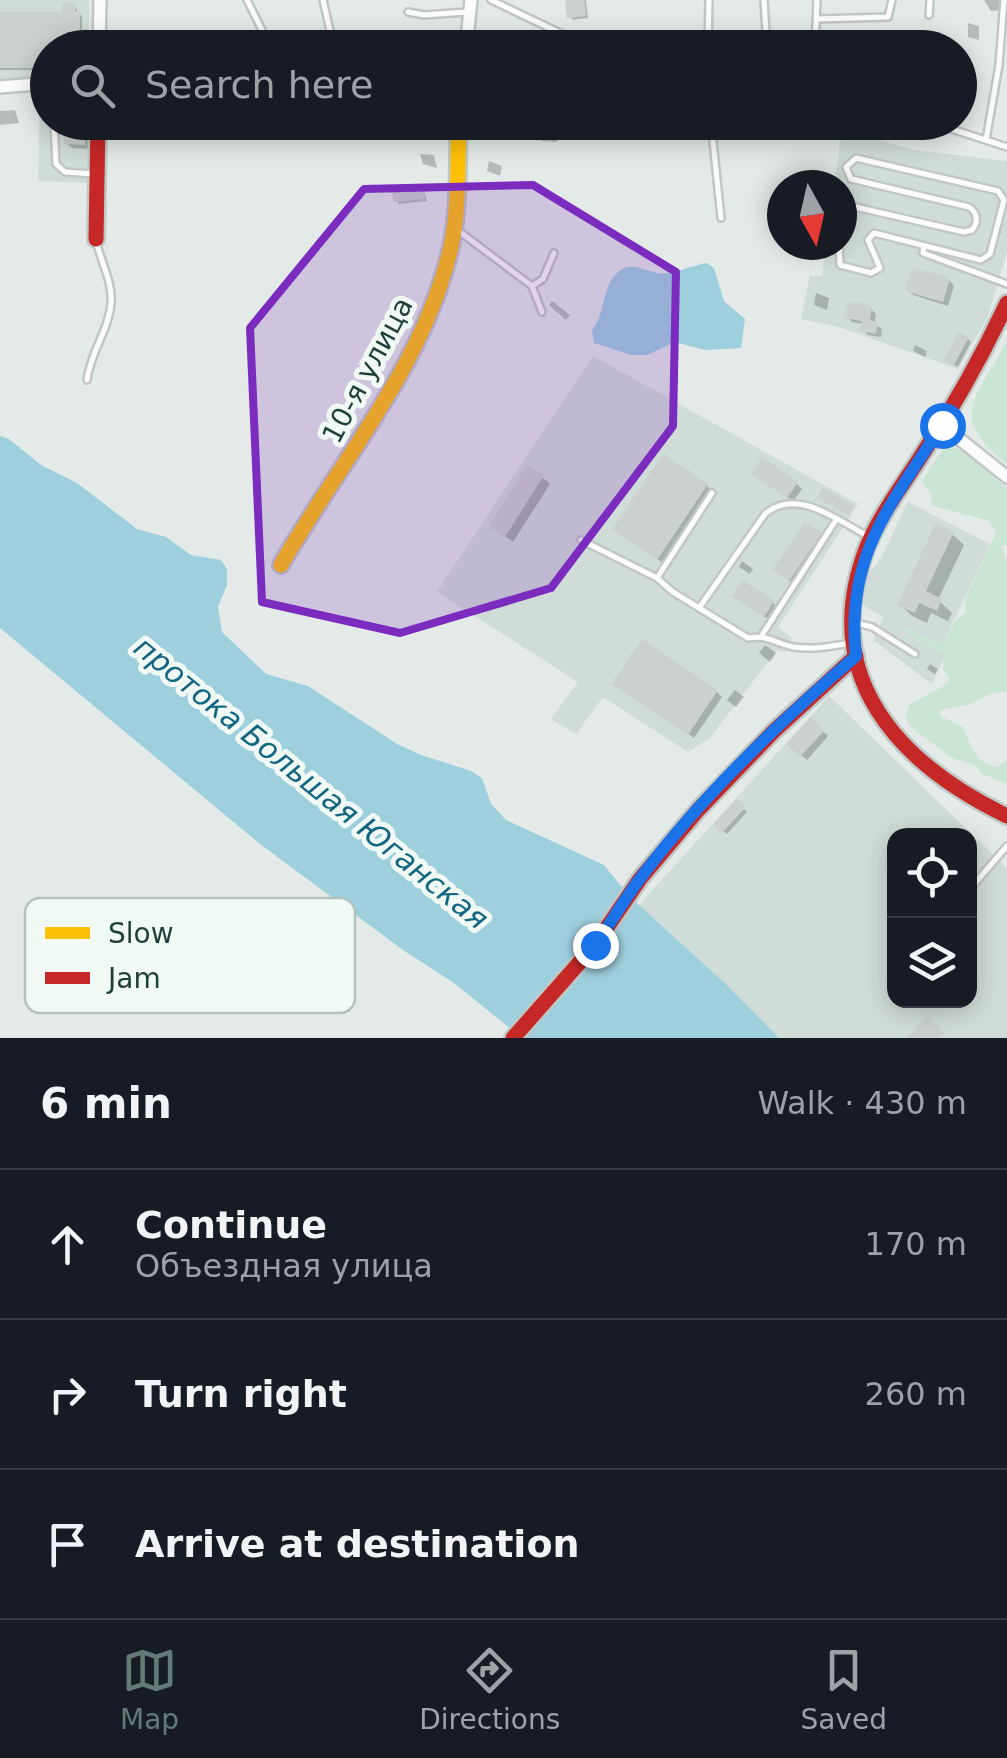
<!DOCTYPE html>
<meta charset="utf-8">
<style>
:root{--surface:#171b24;--page:#242831;--text:#f1f3f6;--muted:#9ea1a6;--line:#363941;--accent:#637b76}
body{margin:0;font-family:"DejaVu Sans",sans-serif;background:var(--page);color:var(--text)}
.controls{position:absolute;right:30px;bottom:30px;display:grid;overflow:hidden;border-radius:20px;box-shadow:0 5px 25px #0003}
.controls button{width:90px;height:90px;display:grid;place-items:center;padding:0;border:0;border-bottom:2px solid var(--line);background:var(--surface);color:var(--text);font:50px sans-serif}
.compass{position:absolute;left:767px;top:170px;width:90px;height:90px;border-radius:50%;background:var(--surface);box-shadow:0 5px 25px #0003;rotate:172deg}
.stop{position:absolute;width:30px;height:30px;margin:-22px;border:8px solid #1a73e8;border-radius:50%;background:#fff}
.stop.end{background:#1a73e8;border-color:#fff;box-shadow:0 2px 10px #0008}
.list{margin:0;padding:0;list-style:none}
h2{display:flex;justify-content:space-between;align-items:center;height:130px;margin:0;padding:0 40px;font-size:42px}
h2 small{font-size:32px;font-weight:400;color:var(--muted)}
.list li{display:grid;grid-template-columns:65px 1fr auto;gap:30px;align-items:center;box-sizing:border-box;height:150px;padding:0 40px;border-top:2px solid var(--line)}
.list b{display:block;font-size:38px;white-space:nowrap}
.list p{margin:0;font-size:32px;white-space:nowrap;color:var(--muted)}
.list em{font-size:32px;font-style:normal;color:var(--muted)}
.icon{flex:none;width:55px;height:55px;fill:none;stroke:currentColor;stroke-width:2;stroke-linecap:round;stroke-linejoin:round}
.map{position:relative;flex:none;width:1007px;height:1038px;overflow:hidden}
.search{position:absolute;background:var(--surface);box-shadow:0 5px 25px #0003;left:30px;right:30px;top:30px;height:110px;display:flex;align-items:center;gap:25px;box-sizing:border-box;padding:0 35px;border-radius:55px;color:var(--muted);font-size:38px}
.sheet{height:580px;background:var(--surface)}
nav{display:flex;justify-content:space-around;align-items:center;box-sizing:border-box;height:140px;border-top:2px solid var(--line);background:var(--surface);font-size:28px;color:var(--muted)}
nav a{display:grid;justify-items:center;gap:5px}
nav .on{color:var(--accent)}
.map>svg:first-child{display:block}
</style>
<div class="map">
<svg width="1007" height="1038" viewBox="0 0 1007 1038">
<rect width="100%" height="100%" fill="#e3eae7"/>
<!-- built -->
<g fill="#d0dcd7" fill-rule="evenodd">
<path d="M0,0H89V47L48,48V122L88,123L87,183L38,181L40,91L0,92Z"/>
<path d="M842,129L914,150L1007,161V252L988,316L958,369L839,327L801,319L810,275L822,277L826,245H842V185H834Z"/>
<path d="M593,356L858,504L778,627L792,638L786,652L777,650L710,738L688,752L603,697L576,734L551,719L578,682L437,592Z"/>
<path d="M908,502L990,544L941,647L947,652L932,684L873,640L883,617L861,604L868,572L878,564Z"/>
<path d="M829,696L1007,868V1038H779L726,984L639,905ZM894,836H970V1001H894Z"/>
</g>
<!-- green -->
<g fill="#cae5d4">
<path d="M1007,341V464C946,414 977,399 1007,341Z"/>
<path d="M946,445L966,452L1007,489V545L1002,546L1007,562V692L989,694L968,705L940,710V716L963,727C971,745 973,762 996,767L1007,761V784L983,774L974,765L952,758L911,727L906,719L909,705L942,687L950,680L943,669L944,652L926,647L897,625L938,643L944,642L955,621L966,613L965,599L996,533L989,521L931,505V493L921,482Z"/>
</g>
<!-- water -->
<g fill="#9ecfdd">
<path d="M707,263L714,268L724,301L745,319L741,348L705,350L675,342L647,355H631L594,343L592,330C604,315 602,295 612,279C630,253 646,277 669,273C682,271 693,265 707,263Z"/>
<path d="M0,436L9,439L41,465L77,483L137,529L166,537L191,555L221,560L227,569V585L218,607L222,632L266,674L308,686L397,744L421,755L471,771L482,778L491,804L506,820L604,865L629,896L726,984L779,1038H522L454,983L403,950L260,844L0,628Z"/>
</g>
<!-- shadow -->
<g fill="#0003">
<path d="M568,0H586L588,18L572,20Z"/>
<path d="M984,0H1002V10L991,11Z"/>
<path d="M74,6L82,17V48H48V70H0V14L64,15Z"/>
<path d="M968,23L979,26V40L968,37Z"/>
<path d="M669,42H685L688,48H669Z"/>
<path d="M15,110L19,123L0,125V111Z"/>
<path d="M67,122H89V149L72,148L66,143Z"/>
<path d="M487,122L495,124L494,138L486,134Z"/>
<path d="M537,122H558L557,142L542,141L537,136Z"/>
<path d="M420,154L434,155L437,168L423,164Z"/>
<path d="M489,161L502,166L500,176L487,171Z"/>
<path d="M423,188L427,201L399,204L396,200Z"/>
<path d="M949,280L954,286L948,306L913,295L908,290Z"/>
<path d="M816,293L829,298L827,310L814,305Z"/>
<path d="M552,301L570,315L566,320L549,305Z"/>
<path d="M871,309L876,314L874,324L882,329L881,337L868,335L863,330L864,324L852,322L847,317Z"/>
<path d="M968,339L971,342L958,367L950,363Z"/>
<path d="M915,345L927,351L925,357L913,351Z"/>
<path d="M542,477L550,484L513,542L492,526Z"/>
<path d="M760,478L797,484L802,489L793,501Z"/>
<path d="M706,485L712,491L663,563L621,534Z"/>
<path d="M952,534L964,545L938,600L952,613L948,621L931,613L927,623L912,616L900,604Z"/>
<path d="M820,535L825,540L795,585L781,575Z"/>
<path d="M742,561L753,569L750,574L739,567Z"/>
<path d="M740,601L773,603L778,608L770,620Z"/>
<path d="M765,645L776,653L770,662L759,653Z"/>
<path d="M930,664L938,669L935,674L927,669Z"/>
<path d="M621,689L717,692L722,697L694,738Z"/>
<path d="M735,690L744,697L736,707L727,700Z"/>
<path d="M811,720L828,736L807,760L789,744Z"/>
<path d="M737,803L747,812L727,834L716,825Z"/>
</g>
<!-- building -->
<g fill="#cad1ce">
<path d="M565,0H584L586,16L567,18Z"/>
<path d="M62,3H75V11H80V48H48V68H0V12H62Z"/>
<path d="M786,30L804,31V48H786Z"/>
<path d="M64,122H85V145L64,144Z"/>
<path d="M535,122H554L553,138L534,137Z"/>
<path d="M424,185L425,199L393,202L392,188Z"/>
<path d="M912,267L950,278L943,302L905,291Z"/>
<path d="M857,301L872,307L870,320L878,322L876,334L860,331L862,321L844,318L848,302L857,304Z"/>
<path d="M959,332L969,337L954,365L944,360Z"/>
<path d="M663,454L708,484L657,560L612,530Z"/>
<path d="M762,457L798,482L787,498L751,474Z"/>
<path d="M527,465L544,475L505,537L489,526Z"/>
<path d="M822,488L855,506L849,515L817,498Z"/>
<path d="M805,522L822,533L789,581L772,570Z"/>
<path d="M936,523L954,532L926,591L942,599L937,611L919,603L915,613L897,605Z"/>
<path d="M743,580L774,601L764,617L732,596Z"/>
<path d="M642,639L718,690L688,735L612,684Z"/>
<path d="M811,717L825,730L800,757L786,744Z"/>
<path d="M736,799L746,807L722,833L713,825Z"/>
<path d="M927,1016L944,1033L940,1038H906Z"/>
</g>
<g fill="none" stroke-linecap="round" stroke-linejoin="round">
<!-- lane casing -->
<g stroke="#c0c7c4" stroke-width="10">
<g id="lane">
<path d="M247,0L271,48"/>
<path d="M323,0L334,48"/>
<path d="M491,0L579,42L583,48"/>
<path d="M764,0L767,48"/>
<path d="M408,12L424,15L467,12"/>
<path d="M929,15L930,0"/>
<path d="M817,19L888,17L892,0"/>
<path d="M708,48L709,0"/>
<path d="M815,48L817,0"/>
<path d="M54,122L56,164L65,172L94,174"/>
<path d="M711,122L721,218"/>
<path d="M933,123L1007,147"/>
<path d="M808,131V122"/>
<path d="M986,140L999,65L1004,0"/>
<path d="M456,229L532,286L543,279L554,253"/>
<path d="M839,245L840,265L871,273L880,268L868,240L874,233L981,260L990,254L1004,200L998,191L856,158L846,167L851,179L969,207C977,212 979,222 972,230L964,232L851,206L843,211L842,219"/>
<path d="M924,246L923,253L1007,284"/>
<path d="M532,286L542,312"/>
<path d="M87,380C90,353 109,330 111,303C113,282 100,260 96,240"/>
<path d="M581,540L657,578L673,592L748,638C772,635 772,643 794,647C813,650 833,646 851,643"/>
<path d="M657,578L712,493"/>
<path d="M699,608L765,514C797,486 840,522 871,538"/>
<path d="M857,623L872,627L915,654"/>
<path d="M762,635L836,520"/>
<path d="M970,889L1007,846"/>
</g>
</g>
<!-- street casing -->
<g stroke="#c0c7c4" stroke-width="16">
<g id="street">
<path d="M99,48L100,0"/>
<path d="M466,48L471,0"/>
<path d="M0,87L48,83"/>
<path d="M942,425L1007,477"/>
</g>
</g>
<!-- slow casing -->
<g stroke="#bec8c5" stroke-width="20">
<path id="slow" d="M281,565C339,463 422,368 450,251C460,209 457,165 459,122"/>
</g>
<!-- jam casing -->
<g stroke="#bec8c5" stroke-width="20">
<g id="jam">
<path d="M96,239L98,122"/>
<path d="M1007,303C983,354 956,403 925,450C905,482 880,514 866,549C818,677 898,763 1007,816"/>
<path d="M513,1038L595,945L640,879L698,810L774,731L856,656"/>
</g>
</g>
<!-- lane -->
<use href="#lane" stroke="#fbfcfb" stroke-width="5"/>
<!-- street -->
<use href="#street" stroke="#fbfcfb" stroke-width="11"/>
<!-- slow -->
<use href="#slow" stroke="#ffc107" stroke-width="15"/>
<!-- jam -->
<use href="#jam" stroke="#c62828" stroke-width="15"/>
</g>
<g fill="none" stroke-linecap="round" stroke-linejoin="round">
<!-- route -->
<path stroke="#1a73e8" stroke-width="12" d="M595,945C611,923 625,898 642,876C703,795 779,722 856,656C845,556 891,505 942,425"/>
</g>
<!-- marked area -->
<path fill="#7b2cbf" fill-opacity="0.2" stroke="#7b2cbf" stroke-width="8" stroke-linejoin="round" d="M533,185L676,272L673,426L551,588L400,633L262,602L250,328L364,189Z"/>
<g text-anchor="middle" stroke-width="10" stroke-linejoin="round" paint-order="stroke">
<!-- street labels -->
<g font-size="28" fill="#1e3f39" stroke="#f1f9f5">
<text transform="translate(367 370) rotate(-62)" y="10">10-я улица</text>
</g>
<!-- water labels -->
<g font-size="30" font-style="italic" fill="#126682" stroke="#f1f9f5">
<text transform="translate(311 783) rotate(39)" y="10">протока Большая Юганская</text>
</g>
</g>
<!-- legend -->
<rect x="25" y="898" width="330" height="115" rx="15" fill="#f1f9f5" stroke="#b2c1bd" stroke-width="2.5"/>
<rect x="45" y="927" width="45" height="12" fill="#ffc107"/>
<rect x="45" y="972" width="45" height="12" fill="#c62828"/>
<g font-size="28" fill="#1e3f39">
<text x="108" y="943">Slow</text>
<text x="108" y="988">Jam</text>
</g>
</svg>
<div class="controls">
<button><svg class="icon" aria-label="locate" viewBox="0 0 24 24"><circle cx="12" cy="12" r="6"/><path d="M12 2v4M12 18v4M2 12h4M18 12h4"/></svg></button>
<button><svg class="icon" aria-label="layers" viewBox="0 0 24 24"><path d="M12 4l9 5-9 5-9-5zM3 14l9 5 9-5"/></svg></button>
</div>
<svg class="compass" viewBox="-18 -18 36 36"><path d="M0-13l5 13h-10z" fill="#e53935"/><path d="M0 13l5-13h-10z" fill="#9ea1a6"/></svg>
<div class="stop" style="left:942px;top:425px"></div>
<div class="stop end" style="left:595px;top:945px"></div>
<div class="search"><svg class="icon" aria-label="search" viewBox="0 0 24 24"><circle cx="10" cy="10" r="6"/><path d="M15 15l6 6"/></svg>Search here</div>
</div>
<section class="sheet">
<h2>6 min<small>Walk · 430 m</small></h2>
<ul class="list">
<li><svg class="icon" aria-label="ahead" viewBox="0 0 24 24"><path d="M12 20V5M6 11l6-6 6 6"/></svg><div><b>Continue</b><p>Объездная улица</p></div><em>170 m</em></li>
<li><svg class="icon" aria-label="right" viewBox="0 0 24 24"><path d="M7 20v-9h11M14 6l5 5-5 5"/></svg><div><b>Turn right</b></div><em>260 m</em></li>
<li><svg class="icon" aria-label="arrive" viewBox="0 0 24 24"><path d="M6 21V4h12l-3 4 3 4H6"/></svg><div><b>Arrive at destination</b></div></li>
</ul>
</section>
<nav>
<a class="on"><svg class="icon" aria-label="map" viewBox="0 0 24 24"><path d="M3 6l6-2 6 2 6-2v14l-6 2-6-2-6 2zM9 4v14M15 6v14"/></svg>Map</a>
<a><svg class="icon" aria-label="directions" viewBox="0 0 24 24"><path d="M12 3l9 9-9 9-9-9zM9 14v-3h6M13 9l2 2-2 2"/></svg>Directions</a>
<a><svg class="icon" aria-label="saved" viewBox="0 0 24 24"><path d="M7 4h10v16l-5-4-5 4z"/></svg>Saved</a>
</nav>
